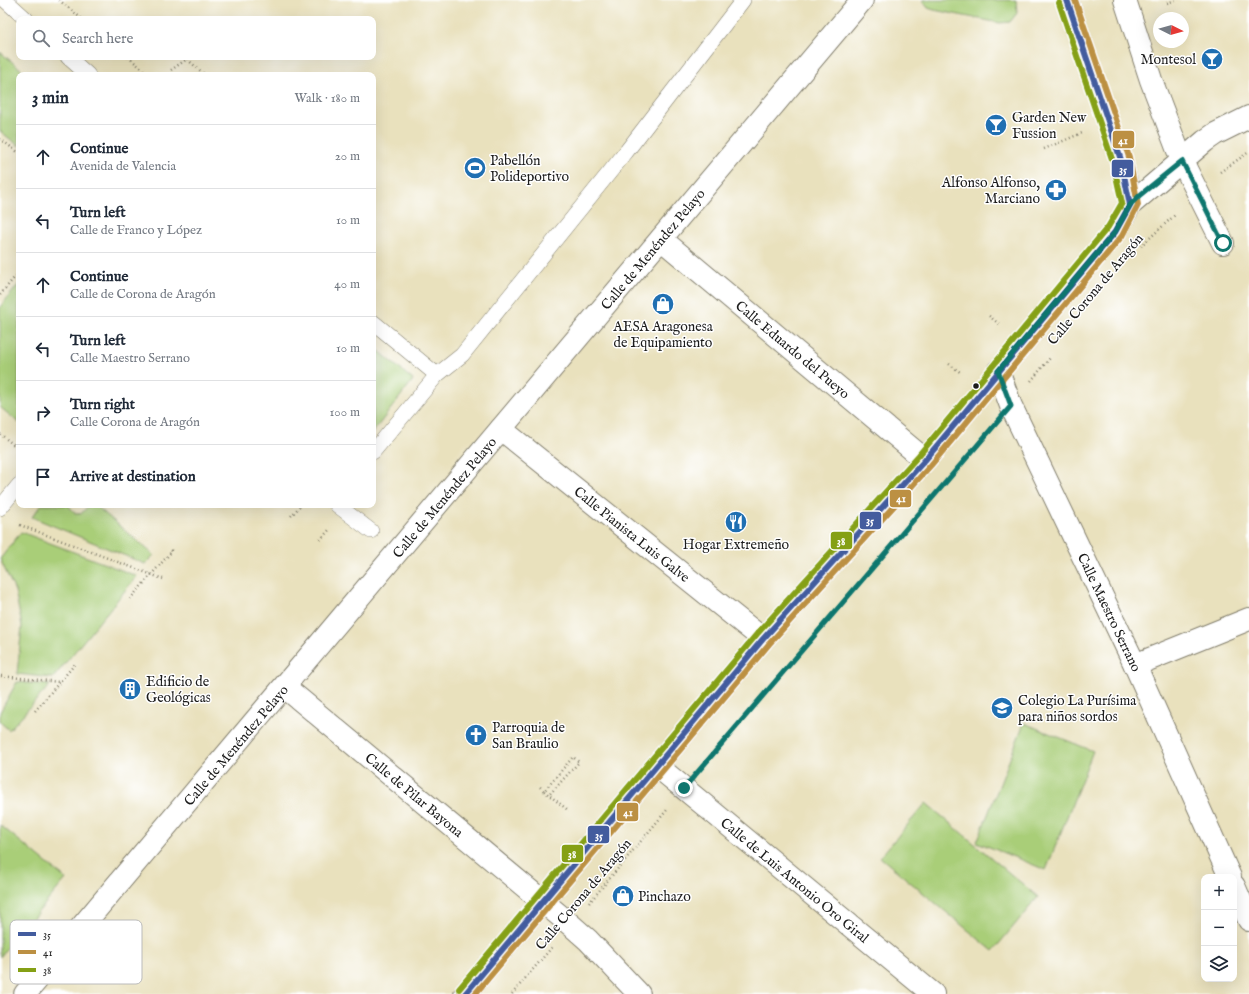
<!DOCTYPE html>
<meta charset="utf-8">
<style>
:root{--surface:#fff;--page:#f6f6f7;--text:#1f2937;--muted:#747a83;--line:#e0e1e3}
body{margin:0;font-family:"IM FELL English",serif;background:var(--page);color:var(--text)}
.controls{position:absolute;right:12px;bottom:12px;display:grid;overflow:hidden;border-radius:8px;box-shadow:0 4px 16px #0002}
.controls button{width:36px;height:36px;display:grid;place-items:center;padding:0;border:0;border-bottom:1px solid var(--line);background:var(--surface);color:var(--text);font:20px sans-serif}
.compass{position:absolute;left:1153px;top:12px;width:36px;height:36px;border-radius:50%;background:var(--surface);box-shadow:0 4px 16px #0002;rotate:95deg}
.stop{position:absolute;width:12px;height:12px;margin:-9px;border:3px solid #0f766e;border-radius:50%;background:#fff}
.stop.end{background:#0f766e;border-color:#fff;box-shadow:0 1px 4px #0008}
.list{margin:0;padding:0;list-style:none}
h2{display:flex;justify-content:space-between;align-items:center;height:52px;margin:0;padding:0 16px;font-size:17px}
h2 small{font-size:13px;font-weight:400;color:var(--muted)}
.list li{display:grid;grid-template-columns:26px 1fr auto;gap:12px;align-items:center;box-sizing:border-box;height:64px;padding:0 16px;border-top:1px solid var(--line)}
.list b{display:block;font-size:15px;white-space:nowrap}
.list p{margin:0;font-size:13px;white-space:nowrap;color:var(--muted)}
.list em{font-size:13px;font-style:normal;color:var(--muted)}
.icon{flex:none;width:22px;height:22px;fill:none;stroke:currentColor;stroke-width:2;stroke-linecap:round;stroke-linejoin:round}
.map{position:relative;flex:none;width:1249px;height:994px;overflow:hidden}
.search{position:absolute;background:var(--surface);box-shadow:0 4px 16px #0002;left:16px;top:16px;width:360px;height:44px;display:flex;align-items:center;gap:10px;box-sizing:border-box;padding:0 14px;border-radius:8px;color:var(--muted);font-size:15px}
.panel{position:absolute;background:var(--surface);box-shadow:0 4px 16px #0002;left:16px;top:72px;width:360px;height:436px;border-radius:8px}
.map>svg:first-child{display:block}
</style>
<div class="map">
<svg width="1249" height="994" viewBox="0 0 1249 994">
<rect width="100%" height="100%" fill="#fff"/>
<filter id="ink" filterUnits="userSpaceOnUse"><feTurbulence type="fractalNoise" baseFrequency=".025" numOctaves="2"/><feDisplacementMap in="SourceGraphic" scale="8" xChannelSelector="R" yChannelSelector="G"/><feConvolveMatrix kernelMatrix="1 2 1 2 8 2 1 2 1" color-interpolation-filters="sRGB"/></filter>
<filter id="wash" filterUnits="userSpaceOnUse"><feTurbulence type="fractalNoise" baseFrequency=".012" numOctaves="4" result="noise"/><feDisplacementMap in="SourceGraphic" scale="16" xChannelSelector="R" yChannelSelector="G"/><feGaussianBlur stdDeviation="0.9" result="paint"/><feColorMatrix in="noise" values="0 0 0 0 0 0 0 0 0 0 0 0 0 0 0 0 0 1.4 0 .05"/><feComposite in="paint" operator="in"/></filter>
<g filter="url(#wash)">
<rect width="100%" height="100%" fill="#e9e1bd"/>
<!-- green -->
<g fill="#a9ce78" stroke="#62754a">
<path d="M922,0H1016L1017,13L1010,22L1000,23L934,10L928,8Z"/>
<path d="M0,52L28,75H19V146L0,131Z"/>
<path d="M19,284V423L0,407V307Z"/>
<path d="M373,346L413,380L373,432Z"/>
<path d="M41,505H68L75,513L81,514L89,505H95L154,555L145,564L32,517Z"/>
<path d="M21,532L137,576L53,678L17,674L22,626L15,591L0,559Z"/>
<path d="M17,682L50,685L9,730L0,722V712Z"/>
<path d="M1024,723L1093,751L1046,870L977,842Z"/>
<path d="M926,803L1038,897L993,951L880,857Z"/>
<path d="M0,825L66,879L0,957Z"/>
</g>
</g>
<g filter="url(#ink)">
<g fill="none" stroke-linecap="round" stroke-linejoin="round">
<!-- lane casing -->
<g stroke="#827e6c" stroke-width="16">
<g id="lane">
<path d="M5,0L26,19"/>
<path d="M68,57L88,75"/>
<path d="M373,322L437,375"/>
<path d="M373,452L437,375L462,355L626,152L743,0"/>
<path d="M337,505L371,531"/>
<path d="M0,508L19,485"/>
</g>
</g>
<!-- street casing -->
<g stroke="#827e6c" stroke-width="24">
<g id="street">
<path id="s1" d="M661,239L925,460"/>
<path id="s2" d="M998,371L1011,406L1135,665L1230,877"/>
<path id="s3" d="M501,429L763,639"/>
<path d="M1135,665L1249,619"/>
<path id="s4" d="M286,688L571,925L588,940L639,994"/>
<path id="s5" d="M657,766L933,994"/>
<path d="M1234,886L1249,920"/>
<path id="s6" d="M25,994C306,664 583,331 862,0"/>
</g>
</g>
<!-- secondary casing -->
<g stroke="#827e6c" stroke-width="24">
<path id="secondary" d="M1130,205L1205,141L1215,134L1249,117"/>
</g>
<!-- primary casing -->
<g stroke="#827e6c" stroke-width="24">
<g id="primary">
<path d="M1125,0L1151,80L1182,161L1223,243"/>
<path d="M465,994L763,639L925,460L1115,232L1130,205L1127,185L1121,160L1067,0"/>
</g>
</g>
<!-- path -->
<g stroke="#827e6c" stroke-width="2.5" stroke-dasharray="1 3" stroke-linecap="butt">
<path d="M59,0L82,19"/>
<path d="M1167,3L1176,0"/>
<path d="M128,57L150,75"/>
<path d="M171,70L187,59L205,75"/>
<path d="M0,139L19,153"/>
<path d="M1044,149L1082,133"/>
<path d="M1220,172L1249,152"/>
<path d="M1141,246L1176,214"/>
<path d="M0,295L19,272"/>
<path d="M989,316L999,324"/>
<path d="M949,364L960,372"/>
<path d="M1031,381L1050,358"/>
<path d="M0,434L19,449"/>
<path d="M975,448L991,429"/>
<path d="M291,516L301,505"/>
<path d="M20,525L163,579"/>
<path d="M320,540L329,530"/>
<path d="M130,599L172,551L169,549"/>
<path d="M1,676L59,682"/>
<path d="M35,711L75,664"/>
<path d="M702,767L935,495"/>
<path d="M540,787L544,791L573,757L579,762L549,795"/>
<path d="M544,791L569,811"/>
<path d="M589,903L667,810"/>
<path d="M512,994L553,946"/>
</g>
<!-- lane -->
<use href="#lane" stroke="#fff" stroke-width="15"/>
<!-- street -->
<use href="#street" stroke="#fff" stroke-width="22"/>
<!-- secondary -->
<use href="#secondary" stroke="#fff" stroke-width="22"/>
<!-- primary -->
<use href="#primary" stroke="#fff" stroke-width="22"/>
<!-- bus-1 casing -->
<g stroke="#fff" stroke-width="9">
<path id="bus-1" d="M465,994L763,639L925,460L1115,232L1130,205L1121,160L1067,0"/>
</g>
<!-- bus-2 casing -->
<g stroke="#fff" stroke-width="9">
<path id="bus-2" d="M475,994L769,644L931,465L1122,236L1138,205L1129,157L1075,0"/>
</g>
<!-- bus-3 casing -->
<g stroke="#fff" stroke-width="9">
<path id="bus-3" d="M459,989L757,634L919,455L1108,227L1122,203L1113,162L1059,3"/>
</g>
<!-- bus-1 -->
<use href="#bus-1" stroke="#435c9e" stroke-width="6"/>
<!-- bus-2 -->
<use href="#bus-2" stroke="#bc9043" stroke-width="6"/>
<!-- bus-3 -->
<use href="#bus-3" stroke="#85a015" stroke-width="6"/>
</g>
</g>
<g fill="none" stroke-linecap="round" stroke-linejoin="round" filter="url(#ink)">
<!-- route -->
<path stroke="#0f766e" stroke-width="5" d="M684,788L1011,406L998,371L1115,232L1130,205L1140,195L1182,161L1223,243"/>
</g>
<!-- icons -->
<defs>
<g id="bar-disc" transform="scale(1.15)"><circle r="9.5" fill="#1f6fb2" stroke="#fff"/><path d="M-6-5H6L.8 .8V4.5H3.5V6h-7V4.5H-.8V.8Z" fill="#fff"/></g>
<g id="stadium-disc" transform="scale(1.15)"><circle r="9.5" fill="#1f6fb2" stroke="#fff"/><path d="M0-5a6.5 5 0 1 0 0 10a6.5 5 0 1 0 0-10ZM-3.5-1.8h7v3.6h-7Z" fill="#fff"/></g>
<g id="pharmacy-disc" transform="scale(1.15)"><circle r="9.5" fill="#1f6fb2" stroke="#fff"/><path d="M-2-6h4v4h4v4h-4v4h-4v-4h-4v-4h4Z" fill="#fff"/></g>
<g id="shop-disc" transform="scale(1.15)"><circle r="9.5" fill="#1f6fb2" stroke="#fff"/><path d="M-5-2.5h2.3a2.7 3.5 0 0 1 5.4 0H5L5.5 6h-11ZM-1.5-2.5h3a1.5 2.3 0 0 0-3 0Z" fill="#fff"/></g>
<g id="restaurant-disc" transform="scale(1.15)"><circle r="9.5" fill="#1f6fb2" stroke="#fff"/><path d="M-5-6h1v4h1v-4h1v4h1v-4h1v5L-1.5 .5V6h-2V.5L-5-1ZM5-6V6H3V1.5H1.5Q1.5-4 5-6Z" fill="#fff"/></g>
<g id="building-disc" transform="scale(1.15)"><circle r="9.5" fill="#1f6fb2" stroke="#fff"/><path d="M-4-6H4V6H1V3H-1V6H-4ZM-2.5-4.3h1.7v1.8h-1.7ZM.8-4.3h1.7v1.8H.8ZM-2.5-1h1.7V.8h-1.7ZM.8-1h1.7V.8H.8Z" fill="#fff"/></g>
<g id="school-disc" transform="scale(1.15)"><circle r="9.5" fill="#1f6fb2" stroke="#fff"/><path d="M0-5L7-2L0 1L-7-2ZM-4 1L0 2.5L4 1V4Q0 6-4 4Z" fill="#fff"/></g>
<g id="church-disc" transform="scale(1.15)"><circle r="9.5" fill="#1f6fb2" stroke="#fff"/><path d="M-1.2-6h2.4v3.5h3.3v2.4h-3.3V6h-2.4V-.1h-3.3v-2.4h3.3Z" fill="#fff"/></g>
</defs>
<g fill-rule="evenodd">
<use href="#bar-disc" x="1212" y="59"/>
<use href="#bar-disc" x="996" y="125"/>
<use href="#stadium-disc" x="475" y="168"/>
<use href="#pharmacy-disc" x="1056" y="190"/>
<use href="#shop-disc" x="663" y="304"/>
<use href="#restaurant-disc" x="736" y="522"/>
<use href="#building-disc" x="130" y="689"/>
<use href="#school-disc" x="1002" y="708"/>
<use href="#church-disc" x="476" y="735"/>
<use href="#shop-disc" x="623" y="896"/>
</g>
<!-- markers -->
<circle fill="#1c1c1c" stroke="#fff" stroke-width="1.5" cx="976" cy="386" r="3.5"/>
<g text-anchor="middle" stroke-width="3" stroke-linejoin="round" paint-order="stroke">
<!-- poi labels -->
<g font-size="14" fill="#1c1c1c" stroke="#fff" text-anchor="start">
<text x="1196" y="64" text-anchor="end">Montesol</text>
<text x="1012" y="122">Garden New<tspan x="1012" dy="16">Fussion</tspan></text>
<text x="490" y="165">Pabellón<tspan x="490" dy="16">Polideportivo</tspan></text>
<text x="1040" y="187" text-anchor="end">Alfonso Alfonso,<tspan x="1040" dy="16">Marciano</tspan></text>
<text x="663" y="331" text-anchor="middle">AESA Aragonesa<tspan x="663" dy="16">de Equipamiento</tspan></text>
<text x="736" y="549" text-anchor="middle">Hogar Extremeño</text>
<text x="146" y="686">Edificio de<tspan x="146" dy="16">Geológicas</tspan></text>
<text x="1018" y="705">Colegio La Purísima<tspan x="1018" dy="16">para niños sordos</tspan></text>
<text x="492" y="732">Parroquia de<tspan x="492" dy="16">San Braulio</tspan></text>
<text x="638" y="901">Pinchazo</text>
</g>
<!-- street labels -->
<g font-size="14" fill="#1c1c1c" stroke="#fff">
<text dy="5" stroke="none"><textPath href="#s6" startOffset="974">Calle de Menéndez Pelayo</textPath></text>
<text transform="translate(1095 289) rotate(-50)" y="5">Calle Corona de Aragón</text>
<text dy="5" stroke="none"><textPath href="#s1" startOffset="172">Calle Eduardo del Pueyo</textPath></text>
<text dy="5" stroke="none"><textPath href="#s6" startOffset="650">Calle de Menéndez Pelayo</textPath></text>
<text dy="5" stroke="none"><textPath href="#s3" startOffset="168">Calle Pianista Luis Galve</textPath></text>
<text dy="5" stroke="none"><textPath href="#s2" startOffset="266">Calle Maestro Serrano</textPath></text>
<text dy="5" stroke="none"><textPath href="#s6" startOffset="326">Calle de Menéndez Pelayo</textPath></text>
<text dy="5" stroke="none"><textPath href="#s4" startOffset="167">Calle de Pilar Bayona</textPath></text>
<text dy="5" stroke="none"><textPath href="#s5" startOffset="179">Calle de Luis Antonio Oro Giral</textPath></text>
<text transform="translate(583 894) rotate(-50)" y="5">Calle Corona de Aragón</text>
</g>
</g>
<!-- legend -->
<rect x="10" y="920" width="132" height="64" rx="6" fill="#fff" stroke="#bbb" stroke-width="1"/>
<rect x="18" y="932" width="18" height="4" fill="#435c9e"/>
<rect x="18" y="950" width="18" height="4" fill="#bc9043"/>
<rect x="18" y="968" width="18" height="4" fill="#85a015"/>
<g font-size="11" fill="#1c1c1c">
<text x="43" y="938">35</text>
<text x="43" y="956">41</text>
<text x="43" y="974">38</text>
</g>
<g stroke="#fff" stroke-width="1.5">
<rect x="1112" y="130" width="23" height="19" rx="4" fill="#bc9043"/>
<rect x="1111" y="159" width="23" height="19" rx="4" fill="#435c9e"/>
<rect x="889" y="489" width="23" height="19" rx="4" fill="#bc9043"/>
<rect x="859" y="511" width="23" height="19" rx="4" fill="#435c9e"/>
<rect x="830" y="531" width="23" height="19" rx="4" fill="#85a015"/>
<rect x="616" y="802" width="23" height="20" rx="4" fill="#bc9043"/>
<rect x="587" y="825" width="23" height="19" rx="4" fill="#435c9e"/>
<rect x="561" y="844" width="23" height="19" rx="4" fill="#85a015"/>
</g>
<g font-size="11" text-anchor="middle" font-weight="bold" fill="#fff">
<text x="1123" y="144">41</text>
<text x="1123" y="173">35</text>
<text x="901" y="502">41</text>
<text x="870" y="524">35</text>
<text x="841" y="545">38</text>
<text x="628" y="816">41</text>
<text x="599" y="839">35</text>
<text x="572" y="858">38</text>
</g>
</svg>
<div class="controls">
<button>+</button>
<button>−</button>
<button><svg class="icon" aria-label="layers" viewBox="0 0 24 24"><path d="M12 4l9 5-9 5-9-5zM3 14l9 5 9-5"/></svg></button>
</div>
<svg class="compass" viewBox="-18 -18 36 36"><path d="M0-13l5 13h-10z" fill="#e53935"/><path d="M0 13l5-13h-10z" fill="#747a83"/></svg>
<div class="stop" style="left:1223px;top:243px"></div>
<div class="stop end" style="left:684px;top:788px"></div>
<div class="search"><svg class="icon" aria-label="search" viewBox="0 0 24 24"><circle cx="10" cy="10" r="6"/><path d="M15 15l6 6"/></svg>Search here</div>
<section class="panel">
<h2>3 min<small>Walk · 180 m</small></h2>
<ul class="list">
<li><svg class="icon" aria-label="ahead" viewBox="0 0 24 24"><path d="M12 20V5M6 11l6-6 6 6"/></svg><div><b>Continue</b><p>Avenida de Valencia</p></div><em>20 m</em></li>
<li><svg class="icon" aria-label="left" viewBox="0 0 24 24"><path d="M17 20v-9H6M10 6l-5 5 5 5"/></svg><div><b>Turn left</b><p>Calle de Franco y López</p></div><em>10 m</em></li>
<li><svg class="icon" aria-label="ahead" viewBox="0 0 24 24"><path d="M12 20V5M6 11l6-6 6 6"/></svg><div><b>Continue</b><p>Calle de Corona de Aragón</p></div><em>40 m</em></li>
<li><svg class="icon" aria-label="left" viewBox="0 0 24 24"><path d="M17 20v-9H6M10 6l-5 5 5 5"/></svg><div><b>Turn left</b><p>Calle Maestro Serrano</p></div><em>10 m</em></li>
<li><svg class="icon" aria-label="right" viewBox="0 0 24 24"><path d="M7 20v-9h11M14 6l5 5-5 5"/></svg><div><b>Turn right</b><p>Calle Corona de Aragón</p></div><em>100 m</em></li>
<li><svg class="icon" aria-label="arrive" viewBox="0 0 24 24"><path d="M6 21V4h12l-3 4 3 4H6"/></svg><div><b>Arrive at destination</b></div></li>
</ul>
</section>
</div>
